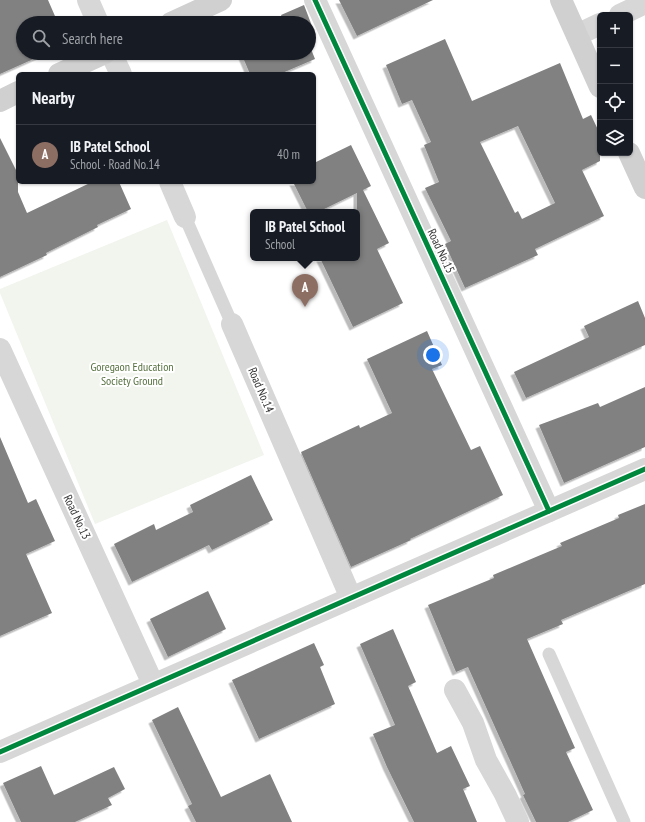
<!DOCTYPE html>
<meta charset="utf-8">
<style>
:root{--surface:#171b24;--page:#242831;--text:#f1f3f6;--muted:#9ea1a6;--line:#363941;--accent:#db2777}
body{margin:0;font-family:"PT Sans Narrow",sans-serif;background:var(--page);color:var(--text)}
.controls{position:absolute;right:12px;top:12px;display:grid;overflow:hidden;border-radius:6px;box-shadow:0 1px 3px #0004}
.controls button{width:36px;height:36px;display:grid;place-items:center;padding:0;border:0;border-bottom:1px solid var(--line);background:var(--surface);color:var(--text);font:20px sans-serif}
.you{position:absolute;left:433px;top:355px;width:14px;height:14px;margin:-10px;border:3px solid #fff;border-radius:50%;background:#1a73e8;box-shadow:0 0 0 6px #1a73e833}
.badge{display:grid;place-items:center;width:26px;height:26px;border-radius:50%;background:var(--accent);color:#fff;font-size:13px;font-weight:700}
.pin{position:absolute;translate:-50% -33px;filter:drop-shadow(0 1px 2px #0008)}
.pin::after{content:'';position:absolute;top:21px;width:14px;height:12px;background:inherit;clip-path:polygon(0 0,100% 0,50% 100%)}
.popup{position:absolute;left:250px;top:209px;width:110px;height:52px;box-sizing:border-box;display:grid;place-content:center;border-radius:6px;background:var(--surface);filter:drop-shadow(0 1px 3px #0005);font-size:13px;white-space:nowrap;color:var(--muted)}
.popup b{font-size:15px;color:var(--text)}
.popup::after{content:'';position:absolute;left:50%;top:100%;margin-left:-8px;border:8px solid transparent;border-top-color:var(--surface)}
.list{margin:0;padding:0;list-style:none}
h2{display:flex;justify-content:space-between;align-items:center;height:52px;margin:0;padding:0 16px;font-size:17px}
h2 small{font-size:13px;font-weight:400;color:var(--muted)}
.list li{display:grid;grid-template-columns:26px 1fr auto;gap:12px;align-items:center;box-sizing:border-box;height:60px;padding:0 16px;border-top:1px solid var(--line)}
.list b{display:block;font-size:15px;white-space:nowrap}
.list p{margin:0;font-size:13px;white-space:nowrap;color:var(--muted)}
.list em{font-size:13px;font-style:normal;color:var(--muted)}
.icon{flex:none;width:22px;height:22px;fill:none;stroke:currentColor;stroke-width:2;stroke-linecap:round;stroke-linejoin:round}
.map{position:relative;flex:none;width:645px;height:822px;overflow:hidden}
.search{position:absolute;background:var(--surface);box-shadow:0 1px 3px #0004;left:16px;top:16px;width:300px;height:44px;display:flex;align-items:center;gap:10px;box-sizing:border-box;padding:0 14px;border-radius:22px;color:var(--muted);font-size:15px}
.panel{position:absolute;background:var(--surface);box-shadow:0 1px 3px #0004;left:16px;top:72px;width:300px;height:112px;border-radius:6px}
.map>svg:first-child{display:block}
</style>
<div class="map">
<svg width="645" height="822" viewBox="0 0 645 822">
<defs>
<filter id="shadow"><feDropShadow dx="-3.5" dy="3.5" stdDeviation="0" flood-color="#0004"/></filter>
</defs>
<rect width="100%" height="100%" fill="#fff"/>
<!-- green -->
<path fill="#f1f5ed" d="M167,220L264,455L95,524L0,293V289Z"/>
<!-- building -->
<g fill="#818181" fill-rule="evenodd" filter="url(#shadow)">
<path d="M0,0H48L58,23H23V53H47L0,74Z"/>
<path d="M339,0H433L357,36Z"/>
<path d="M304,5L312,26L309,27V23H276L283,20L281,15Z"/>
<path d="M445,39L472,101L560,63L583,119L591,115L600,134V161L582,170L604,216L535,249L538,255L465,288L445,244L451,241L425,188L439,182L424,145L431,142L412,100L402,104L386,65ZM518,126L555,203L522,219L518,211L515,213L480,142Z"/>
<path d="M309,44L315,59L280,74H250L241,53H309Z"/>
<path d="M0,138L18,174V192L27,213L92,182H119L131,209L97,225L98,227L46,253L47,255L0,277Z"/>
<path d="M351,145L371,186L363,190L389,243L377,249L403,303L353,327L320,258H357V193L318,212H308L293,182H314V163Z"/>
<path d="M638,301L645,318V345L526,398L514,372L589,337L584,326Z"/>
<path d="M427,331L442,365L432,369L471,450L480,446L503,495L410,539L411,540L351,567L301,452L359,425L360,428L392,413L367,359Z"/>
<path d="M645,387V447L564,483L539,425L598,403L600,407Z"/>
<path d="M0,437L28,503L36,499L55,541L26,554L52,613L0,636Z"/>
<path d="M251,475L273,520L212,550L209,545L132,582L114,544L154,524L156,530L193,512L190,505Z"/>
<path d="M645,504V584L561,620L563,624L527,639L575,748L566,752L593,810L568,822H536L523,795L525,794L468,667L456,672L428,605L494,578L493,575L562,546L560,543L619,518L618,515Z"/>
<path d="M208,591L226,629L168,657L150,619Z"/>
<path d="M393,629L416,682L408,686L437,753L451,746L470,786L463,789L477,822H414L387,767L373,734L395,725L360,644Z"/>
<path d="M314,643L324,665L320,667L335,704L259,739L232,680Z"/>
<path d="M178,707L221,797L270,774L292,822H196L188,806L192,804L152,720Z"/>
<path d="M41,766L54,795L114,767L125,789L108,798L112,805L75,822H21L3,783Z"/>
</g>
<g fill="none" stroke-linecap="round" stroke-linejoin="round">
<!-- lane -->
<g stroke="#d7d7d7" stroke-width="13">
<path d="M185,217L232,324"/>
<path d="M549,654L624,822"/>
</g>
<!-- street -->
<g stroke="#d7d7d7" stroke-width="22">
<path d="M88,0L98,23"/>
<path d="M315,0L549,511"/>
<path d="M620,15L645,3"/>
<path d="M577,35L600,24"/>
<path d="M111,53L121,74"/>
<path d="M170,182L185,217"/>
<path d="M232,324L351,598"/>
<path d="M0,349L153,684"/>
<path d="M455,690L473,723L486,760L505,794L518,822"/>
<path d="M0,752L645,469"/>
</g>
<!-- secondary -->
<g stroke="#d0d0d0" stroke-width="22">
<path d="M561,0L600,87"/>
<path d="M171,23L221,0"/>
<path d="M59,74L105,53"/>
<path d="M0,101L18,92"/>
<path d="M629,153L645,188"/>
</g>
<!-- cycleway casing -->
<g stroke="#fff" stroke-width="8">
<g id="cycleway">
<path d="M315,0L549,511"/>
<path d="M0,752L645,469"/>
</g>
</g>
<!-- cycleway -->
<use href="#cycleway" stroke="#00873e" stroke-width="5"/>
</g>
<g text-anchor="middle" stroke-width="4" stroke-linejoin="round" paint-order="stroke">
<!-- street labels -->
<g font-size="12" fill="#333" stroke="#fff">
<text transform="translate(441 251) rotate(65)" y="4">Road No.15</text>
<text transform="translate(261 390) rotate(67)" y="4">Road No.14</text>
<text transform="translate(77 517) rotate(65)" y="4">Road No.13</text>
</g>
<!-- park labels -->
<g font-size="12" fill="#56703f" stroke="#fff">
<text x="132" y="371">Goregaon Education<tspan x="132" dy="14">Society Ground</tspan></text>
</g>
</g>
</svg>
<div class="controls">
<button>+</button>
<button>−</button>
<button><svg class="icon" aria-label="locate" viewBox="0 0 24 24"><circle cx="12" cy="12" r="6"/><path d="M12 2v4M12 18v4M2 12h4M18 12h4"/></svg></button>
<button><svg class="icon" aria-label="layers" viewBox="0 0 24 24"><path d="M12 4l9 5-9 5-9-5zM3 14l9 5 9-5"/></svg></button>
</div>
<div class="you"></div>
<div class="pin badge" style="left:305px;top:307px;background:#8d6e63">A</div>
<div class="popup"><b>IB Patel School</b>School</div>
<div class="search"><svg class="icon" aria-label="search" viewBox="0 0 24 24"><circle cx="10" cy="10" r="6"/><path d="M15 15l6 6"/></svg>Search here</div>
<section class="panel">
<h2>Nearby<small></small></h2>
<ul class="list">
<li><span class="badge" style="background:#8d6e63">A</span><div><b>IB Patel School</b><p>School · Road No.14</p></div><em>40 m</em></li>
</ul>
</section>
</div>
